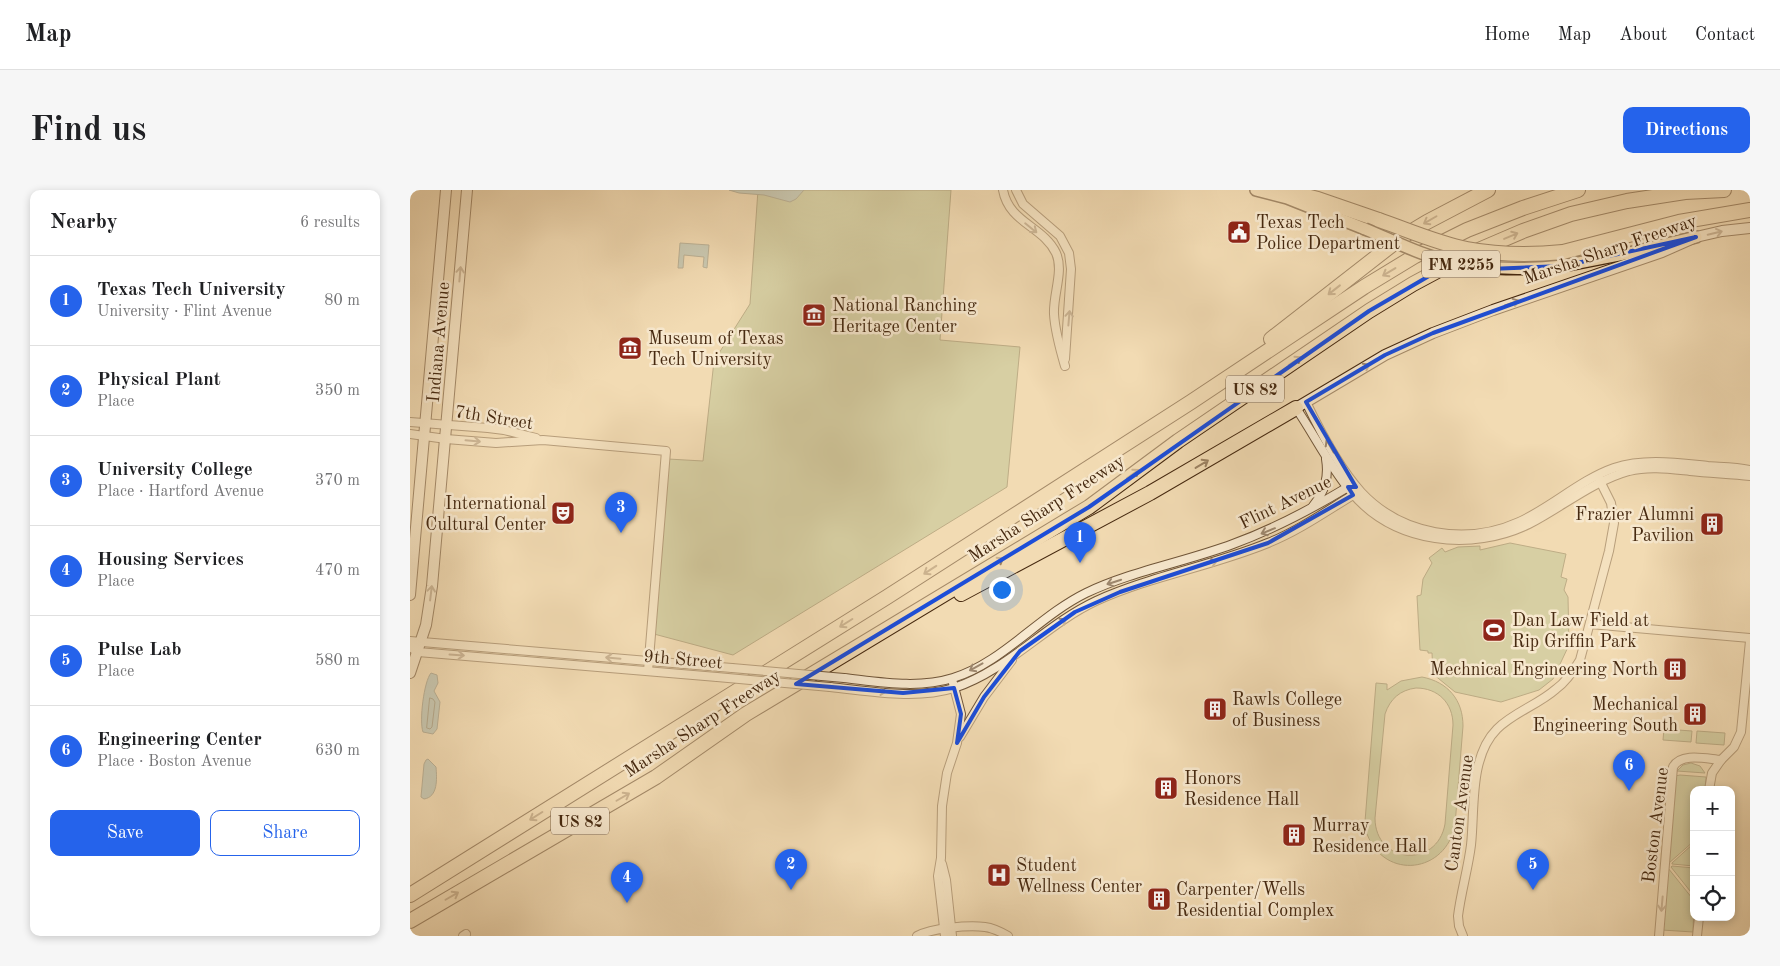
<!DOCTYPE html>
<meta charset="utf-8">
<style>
:root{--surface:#fff;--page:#f6f6f6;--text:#202124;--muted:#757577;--line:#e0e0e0;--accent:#2563eb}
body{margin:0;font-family:"Old Standard TT",serif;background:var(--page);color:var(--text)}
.controls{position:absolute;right:15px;bottom:15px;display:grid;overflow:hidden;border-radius:10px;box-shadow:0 2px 8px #0003}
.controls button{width:45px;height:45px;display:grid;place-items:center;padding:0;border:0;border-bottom:1px solid var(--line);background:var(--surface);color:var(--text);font:25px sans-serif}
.you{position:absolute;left:591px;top:399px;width:18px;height:18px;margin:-12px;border:4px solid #fff;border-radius:50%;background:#1a73e8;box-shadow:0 0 0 8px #1a73e833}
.badge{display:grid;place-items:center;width:32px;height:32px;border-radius:50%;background:var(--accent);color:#fff;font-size:16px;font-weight:700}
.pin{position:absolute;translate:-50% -41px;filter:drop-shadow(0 1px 2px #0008)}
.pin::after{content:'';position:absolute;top:26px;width:18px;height:15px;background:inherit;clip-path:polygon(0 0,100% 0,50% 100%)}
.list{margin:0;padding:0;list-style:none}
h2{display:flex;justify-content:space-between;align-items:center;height:65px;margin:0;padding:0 20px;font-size:21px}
h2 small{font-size:16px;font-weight:400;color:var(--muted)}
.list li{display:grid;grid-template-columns:32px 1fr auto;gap:15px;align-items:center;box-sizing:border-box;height:90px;padding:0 20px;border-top:1px solid var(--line)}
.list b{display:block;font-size:19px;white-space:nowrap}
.list p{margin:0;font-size:16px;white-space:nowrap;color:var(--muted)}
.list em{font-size:16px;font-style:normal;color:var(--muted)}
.actions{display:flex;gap:10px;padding:15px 20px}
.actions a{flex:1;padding:11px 0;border:1px solid var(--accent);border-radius:10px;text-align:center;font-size:18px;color:var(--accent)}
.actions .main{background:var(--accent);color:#fff}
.icon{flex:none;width:28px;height:28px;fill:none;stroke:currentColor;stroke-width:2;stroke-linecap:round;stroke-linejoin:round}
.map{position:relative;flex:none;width:1340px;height:746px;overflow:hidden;border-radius:10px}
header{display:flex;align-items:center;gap:30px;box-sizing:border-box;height:70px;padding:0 25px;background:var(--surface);border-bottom:1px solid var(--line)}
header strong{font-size:24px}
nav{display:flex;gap:28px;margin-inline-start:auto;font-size:18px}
.intro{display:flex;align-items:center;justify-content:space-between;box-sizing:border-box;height:120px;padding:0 30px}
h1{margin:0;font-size:35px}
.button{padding:12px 22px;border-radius:10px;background:var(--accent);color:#fff;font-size:18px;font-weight:700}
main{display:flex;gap:30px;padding:0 30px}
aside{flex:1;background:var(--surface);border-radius:10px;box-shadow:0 2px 8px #0003}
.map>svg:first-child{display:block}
</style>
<header>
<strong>Map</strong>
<nav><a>Home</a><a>Map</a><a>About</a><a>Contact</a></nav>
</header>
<div class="intro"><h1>Find us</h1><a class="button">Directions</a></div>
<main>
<aside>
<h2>Nearby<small>6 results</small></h2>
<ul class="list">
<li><span class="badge">1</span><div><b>Texas Tech University</b><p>University · Flint Avenue</p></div><em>80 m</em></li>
<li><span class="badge">2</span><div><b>Physical Plant</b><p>Place</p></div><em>350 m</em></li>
<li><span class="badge">3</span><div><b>University College</b><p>Place · Hartford Avenue</p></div><em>370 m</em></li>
<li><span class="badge">4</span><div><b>Housing Services</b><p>Place</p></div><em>470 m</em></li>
<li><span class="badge">5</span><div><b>Pulse Lab</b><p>Place</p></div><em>580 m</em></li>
<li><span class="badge">6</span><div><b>Engineering Center</b><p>Place · Boston Avenue</p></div><em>630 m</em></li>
</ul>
<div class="actions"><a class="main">Save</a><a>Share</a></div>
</aside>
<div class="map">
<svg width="1340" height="746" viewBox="0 0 1340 746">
<rect width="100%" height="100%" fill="#f2dbb3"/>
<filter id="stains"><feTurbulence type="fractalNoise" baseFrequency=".004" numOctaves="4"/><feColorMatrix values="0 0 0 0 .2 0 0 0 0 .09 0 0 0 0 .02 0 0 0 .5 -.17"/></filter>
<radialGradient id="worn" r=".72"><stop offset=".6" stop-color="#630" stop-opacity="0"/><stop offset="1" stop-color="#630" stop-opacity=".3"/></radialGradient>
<!-- green -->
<g fill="#b6c190" stroke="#7e7550" fill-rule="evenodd">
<path d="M348,0H541L530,150L610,157L597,297L323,465L244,444L258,269L293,271L304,171L340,114Z"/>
<path d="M1100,353L1156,364L1151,387L1157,389L1154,400L1158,407L1159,455L1143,489L1129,500L1091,512L1045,502L1023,484L1022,463H1018V461L1010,460L1007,406L1011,405L1013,389L1022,373L1019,368L1032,358L1035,362L1048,357L1070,356V360Z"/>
<path d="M1012,487C1038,492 1053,510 1053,536L1045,635C1036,683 975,691 957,644H954L966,493L977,494V500L991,491ZM1006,498C1028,498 1043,513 1043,535L1035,634C1027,679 965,674 965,628L975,524C980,509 990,500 1006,498Z"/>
<path d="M1254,539L1282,541L1281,552L1253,550Z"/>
<path d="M1287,541L1315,543L1314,555L1286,553Z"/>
<path d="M1281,573L1290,576L1295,583L1267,581L1273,575Z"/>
<path d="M1270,585L1296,587L1295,600H1284V651L1259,673L1265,586Z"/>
<path d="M1284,653V676L1262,674V673Z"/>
<path d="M1262,676L1284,678V706L1261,677Z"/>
<path d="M1258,678L1282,708L1281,712H1284L1283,742L1252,740Z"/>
</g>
<!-- water -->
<g fill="#9db9b5" stroke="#7a7f73">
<path d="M319,0H394L386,9L380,12L354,5L329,3Z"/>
<path d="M270,53L299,55L297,78L293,77L294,67L274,65L273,78H268Z"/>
<path d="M21,483L27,485L28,493L24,501L30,512L27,539L23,544L13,542C9,531 14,491 21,483Z"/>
<path d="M18,569L26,577C27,589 28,607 14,609L11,607L14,574L16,570Z"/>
</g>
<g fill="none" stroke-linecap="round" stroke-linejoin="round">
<!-- shore -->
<path stroke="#727162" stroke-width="1" d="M20,508L23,509L25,512L22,537L20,539L17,538Z"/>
<!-- street casing -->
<g stroke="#715639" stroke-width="10">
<g id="street">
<path d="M593,0C599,33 633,36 646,63C654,81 643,104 644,124C645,141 650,159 655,176"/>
<path d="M606,0L613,14L650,46L659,63L661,79L655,169"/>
<path d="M896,212C909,239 931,280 951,302C991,345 1056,356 1109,332C1142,317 1170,290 1204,278C1234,268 1268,273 1298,276C1312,277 1327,277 1340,280"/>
<path d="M886,218C905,246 920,277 942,303C985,354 1062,362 1119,334C1152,317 1183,291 1219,281C1239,276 1260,279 1280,281C1300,283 1320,284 1340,286"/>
<path d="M0,232L78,238L94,240L126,248"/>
<path d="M0,244L36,249L86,253L133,250L256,261L238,481"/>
<path d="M903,316C915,301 919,287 916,269"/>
<path d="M1180,434L1340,448"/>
<path d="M0,451L322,478"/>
<path d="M0,457L8,462L307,487"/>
<path d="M434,488C470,492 508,499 543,488C592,473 629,426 676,403C722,381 775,372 823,354C864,339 900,320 938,297H946"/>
<path d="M420,497C460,501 505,510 544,498C598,480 635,435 686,411C741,386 802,376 858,353C888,341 915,322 943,305L946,297"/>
<path d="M550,547L574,507L602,470"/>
<path d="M1299,600L1302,583L1311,570L1324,557L1331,542L1340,451"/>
<path d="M532,674L536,690L542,746"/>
<path d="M53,746L56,744"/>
<path d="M507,746C522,738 558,735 575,737C583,738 591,742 598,746"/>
<path d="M535,746L528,686L531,668L532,616L537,583L547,553L551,524L543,493"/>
<path d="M1053,746L1049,736L1048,726C1051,702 1058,679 1061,655C1065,619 1059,567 1087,539C1104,522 1128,515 1146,499C1156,492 1164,480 1170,470L1199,361L1204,333L1201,313L1189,289"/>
<path d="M1249,746L1263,577C1271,562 1297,569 1311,570"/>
<path d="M1287,746L1289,727"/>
</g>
</g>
<!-- secondary casing -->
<g stroke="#462910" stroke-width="12">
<g id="secondary">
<path d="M886,218L975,165L1023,143L1083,120L1252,62L1286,47L1312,41L1340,38"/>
<path d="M0,405L36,0"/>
<path d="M0,483L16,435L22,396L57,0"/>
</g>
</g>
<!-- primary casing -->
<g stroke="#462910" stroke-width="14">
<g id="primary">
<path d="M846,0L877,8L955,39"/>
<path d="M1153,76L1219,63L1286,47"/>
</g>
</g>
<!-- highway casing -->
<g stroke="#462910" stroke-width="16">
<g id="highway">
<path d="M855,0L888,4L908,9L969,30"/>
<path d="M1153,62L1269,32L1340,20"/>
<path d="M861,149L992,47L1017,32L1078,0"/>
<path d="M551,404L740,303L886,218"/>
<path d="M0,705L477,407L781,212L954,97L1005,66L1057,40L1113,18L1168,0"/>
<path d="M0,731L246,587L336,524L679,317L768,251L959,121L1003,94L1057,65L1113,41L1161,24L1217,11L1275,2L1314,0"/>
</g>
</g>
<!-- street -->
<use href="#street" stroke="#f7e8ce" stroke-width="8"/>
<!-- secondary -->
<use href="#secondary" stroke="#f7e8ce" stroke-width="10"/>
<!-- primary -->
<use href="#primary" stroke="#f2dbb3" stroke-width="11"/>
<!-- highway -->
<use href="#highway" stroke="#f2dbb3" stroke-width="14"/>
<!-- street-bridge casing -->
<g stroke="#715639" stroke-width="10" stroke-linecap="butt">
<g id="street-bridge">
<path d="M322,478L434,488"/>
<path d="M307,487L420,497"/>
</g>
</g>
<!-- primary-bridge casing -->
<g stroke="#462910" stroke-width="14" stroke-linecap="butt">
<path id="primary-bridge" d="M955,39C977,48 1000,60 1023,67C1066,80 1108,81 1153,76"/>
</g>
<!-- highway-bridge casing -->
<g stroke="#462910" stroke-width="16" stroke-linecap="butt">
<path id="highway-bridge" d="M969,30C998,40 1027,53 1057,59C1089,65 1121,65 1153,62"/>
</g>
<!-- street-bridge -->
<use href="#street-bridge" stroke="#f7e8ce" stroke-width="8"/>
<!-- primary-bridge -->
<use href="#primary-bridge" stroke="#f2dbb3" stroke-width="11"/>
<!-- highway-bridge -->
<use href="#highway-bridge" stroke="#f2dbb3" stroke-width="14"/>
</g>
<!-- one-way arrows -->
<defs><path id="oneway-shaft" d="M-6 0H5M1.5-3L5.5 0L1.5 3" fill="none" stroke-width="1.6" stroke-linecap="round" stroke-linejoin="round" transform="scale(1.25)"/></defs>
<g stroke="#9c8262">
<use href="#oneway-shaft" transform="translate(1020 30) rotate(150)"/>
<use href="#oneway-shaft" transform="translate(1101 46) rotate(-23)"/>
<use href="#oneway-shaft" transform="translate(979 82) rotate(149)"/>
<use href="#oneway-shaft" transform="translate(924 100) rotate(142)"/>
<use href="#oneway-shaft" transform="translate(885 171) rotate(-34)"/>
<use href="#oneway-shaft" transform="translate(792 274) rotate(-31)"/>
<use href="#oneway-shaft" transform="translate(723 284) rotate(-36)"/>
<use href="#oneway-shaft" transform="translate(587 372) rotate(-31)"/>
<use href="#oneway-shaft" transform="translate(520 380) rotate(147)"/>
<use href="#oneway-shaft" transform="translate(436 433) rotate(148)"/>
<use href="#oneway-shaft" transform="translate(213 607) rotate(-30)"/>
<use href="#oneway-shaft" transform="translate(126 626) rotate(148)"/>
<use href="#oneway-shaft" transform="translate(42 706) rotate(-30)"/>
</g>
<g stroke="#9e886f">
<use href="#oneway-shaft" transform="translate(621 38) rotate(39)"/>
<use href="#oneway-shaft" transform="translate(1305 43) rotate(-13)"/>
<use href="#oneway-shaft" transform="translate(50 84) rotate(-85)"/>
<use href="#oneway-shaft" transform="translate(1102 113) rotate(-19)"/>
<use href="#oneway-shaft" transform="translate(659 128) rotate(-85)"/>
<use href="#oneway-shaft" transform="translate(953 178) rotate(-29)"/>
<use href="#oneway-shaft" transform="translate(63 251) rotate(5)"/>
<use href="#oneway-shaft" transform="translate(920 256) rotate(-120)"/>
<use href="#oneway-shaft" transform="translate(858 341) rotate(158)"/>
<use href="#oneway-shaft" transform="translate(800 373) rotate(-17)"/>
<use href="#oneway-shaft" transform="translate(704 392) rotate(162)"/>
<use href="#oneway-shaft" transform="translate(21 403) rotate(-83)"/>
<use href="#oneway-shaft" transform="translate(650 433) rotate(-34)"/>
<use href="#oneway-shaft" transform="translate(47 465) rotate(4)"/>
<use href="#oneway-shaft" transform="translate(203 468) rotate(-175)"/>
<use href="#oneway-shaft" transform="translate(566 477) rotate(151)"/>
<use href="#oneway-shaft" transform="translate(469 501) rotate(5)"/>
<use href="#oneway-shaft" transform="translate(1252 714) rotate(95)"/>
</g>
<!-- marked area -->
<path d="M0 0H1340V746H0ZM1286,47L1023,143L975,165L896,212L946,297H938L943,305L858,353L710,402L665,422L610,461L574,507L547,553L551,524L544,498L493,503L386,494L679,317L959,121L1043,72L1079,79L1153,76Z" fill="#f2dbb3" fill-opacity=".55" fill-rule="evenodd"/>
<path fill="none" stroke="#1d4ed8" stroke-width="4" stroke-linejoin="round" d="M1286,47L1023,143L975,165L896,212L946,297H938L943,305L858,353L710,402L665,422L610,461L574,507L547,553L551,524L544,498L493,503L386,494L679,317L959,121L1043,72L1079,79L1153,76Z"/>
<!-- icons -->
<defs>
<g id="civic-square" transform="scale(1.25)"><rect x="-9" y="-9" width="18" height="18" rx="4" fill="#8f2418" stroke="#f7e8ce"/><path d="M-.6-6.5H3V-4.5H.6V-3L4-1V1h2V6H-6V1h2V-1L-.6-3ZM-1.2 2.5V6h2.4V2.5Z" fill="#fff"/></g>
<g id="museum-square" transform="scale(1.25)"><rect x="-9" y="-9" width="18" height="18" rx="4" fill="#8f2418" stroke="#f7e8ce"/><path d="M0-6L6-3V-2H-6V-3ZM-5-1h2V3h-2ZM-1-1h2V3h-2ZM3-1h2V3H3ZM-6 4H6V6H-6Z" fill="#fff"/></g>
<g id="theatre-square" transform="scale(1.25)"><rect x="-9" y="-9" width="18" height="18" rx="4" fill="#8f2418" stroke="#f7e8ce"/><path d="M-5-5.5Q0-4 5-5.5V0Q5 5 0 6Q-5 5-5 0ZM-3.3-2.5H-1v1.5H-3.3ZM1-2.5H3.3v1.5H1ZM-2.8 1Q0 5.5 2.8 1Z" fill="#fff"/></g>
<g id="building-square" transform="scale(1.25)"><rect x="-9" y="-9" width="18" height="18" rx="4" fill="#8f2418" stroke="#f7e8ce"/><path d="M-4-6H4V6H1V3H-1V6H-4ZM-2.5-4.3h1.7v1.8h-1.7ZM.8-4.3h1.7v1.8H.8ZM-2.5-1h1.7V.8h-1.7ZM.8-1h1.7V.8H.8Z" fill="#fff"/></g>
<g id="stadium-square" transform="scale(1.25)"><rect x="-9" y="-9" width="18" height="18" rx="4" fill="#8f2418" stroke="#f7e8ce"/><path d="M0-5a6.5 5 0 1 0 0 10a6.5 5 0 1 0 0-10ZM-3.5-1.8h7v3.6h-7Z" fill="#fff"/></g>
<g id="hospital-square" transform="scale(1.25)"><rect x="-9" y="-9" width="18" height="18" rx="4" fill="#8f2418" stroke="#f7e8ce"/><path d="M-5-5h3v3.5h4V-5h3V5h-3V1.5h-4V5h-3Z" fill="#fff"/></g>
</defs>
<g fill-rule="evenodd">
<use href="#civic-square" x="829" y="42"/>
<use href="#museum-square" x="404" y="125"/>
<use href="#museum-square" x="220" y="158"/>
<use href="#theatre-square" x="153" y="323"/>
<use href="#building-square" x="1302" y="334"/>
<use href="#stadium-square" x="1084" y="440"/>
<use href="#building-square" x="1265" y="479"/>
<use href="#building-square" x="805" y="519"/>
<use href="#building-square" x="1285" y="524"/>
<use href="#building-square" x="756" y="598"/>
<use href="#building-square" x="884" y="645"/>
<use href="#hospital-square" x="589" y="685"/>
<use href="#building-square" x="749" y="709"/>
</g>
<g text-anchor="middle" stroke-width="5" stroke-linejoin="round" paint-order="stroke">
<!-- shield labels -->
<g fill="#f7e8ce" stroke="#7b6249" stroke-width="1">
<rect x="1012" y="60.5" width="78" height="27" rx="4"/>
<rect x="816" y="185.5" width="58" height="27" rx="4"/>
<rect x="141" y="617.5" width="58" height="27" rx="4"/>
</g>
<g font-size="16" font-weight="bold" fill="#462910">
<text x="1051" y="80">FM 2255</text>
<text x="845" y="205">US 82</text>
<text x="170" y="637">US 82</text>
</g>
<!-- poi labels -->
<g font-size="18" fill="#462910" stroke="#f7e8ce" text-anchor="start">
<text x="846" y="38">Texas Tech<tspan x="846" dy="21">Police Department</tspan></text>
<text x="422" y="121">National Ranching<tspan x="422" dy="21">Heritage Center</tspan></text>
<text x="238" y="154">Museum of Texas<tspan x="238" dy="21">Tech University</tspan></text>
<text x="136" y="319" text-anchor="end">International<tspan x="136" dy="21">Cultural Center</tspan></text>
<text x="1284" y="330" text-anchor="end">Frazier Alumni<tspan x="1284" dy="21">Pavilion</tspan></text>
<text x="1102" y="436">Dan Law Field at<tspan x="1102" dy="21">Rip Griffin Park</tspan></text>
<text x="1248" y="485" text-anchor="end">Mechnical Engineering North</text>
<text x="822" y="515">Rawls College<tspan x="822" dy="21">of Business</tspan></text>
<text x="1268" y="520" text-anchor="end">Mechanical<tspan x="1268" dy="21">Engineering South</tspan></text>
<text x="774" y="594">Honors<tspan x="774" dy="21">Residence Hall</tspan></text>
<text x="902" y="641">Murray<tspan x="902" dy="21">Residence Hall</tspan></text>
<text x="606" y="681">Student<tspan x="606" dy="21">Wellness Center</tspan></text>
<text x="766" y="705">Carpenter/Wells<tspan x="766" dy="21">Residential Complex</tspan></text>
</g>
<!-- street labels -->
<g font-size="18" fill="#462910" stroke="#f7e8ce">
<text transform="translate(1200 59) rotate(-19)" y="6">Marsha Sharp Freeway</text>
<text transform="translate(28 152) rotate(-85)" y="6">Indiana Avenue</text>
<text transform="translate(84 227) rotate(9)" y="6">7th Street</text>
<text transform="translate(875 312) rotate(-26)" y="6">Flint Avenue</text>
<text transform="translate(636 318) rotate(-33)" y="6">Marsha Sharp Freeway</text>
<text transform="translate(273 469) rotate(5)" y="6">9th Street</text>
<text transform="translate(292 533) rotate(-33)" y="6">Marsha Sharp Freeway</text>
<text transform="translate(1049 623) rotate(-82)" y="6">Canton Avenue</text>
<text transform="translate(1245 635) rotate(-83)" y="6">Boston Avenue</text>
</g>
</g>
<rect width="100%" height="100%" filter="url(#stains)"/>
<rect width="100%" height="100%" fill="url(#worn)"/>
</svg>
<div class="controls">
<button>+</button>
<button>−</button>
<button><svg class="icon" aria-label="locate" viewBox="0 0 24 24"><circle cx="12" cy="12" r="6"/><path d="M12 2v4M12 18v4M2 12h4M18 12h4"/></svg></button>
</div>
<div class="you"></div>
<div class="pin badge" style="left:670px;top:373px">1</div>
<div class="pin badge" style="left:381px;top:700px">2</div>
<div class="pin badge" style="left:211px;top:343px">3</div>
<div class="pin badge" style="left:217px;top:713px">4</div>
<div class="pin badge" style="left:1123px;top:700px">5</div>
<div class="pin badge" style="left:1219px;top:601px">6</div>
</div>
</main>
